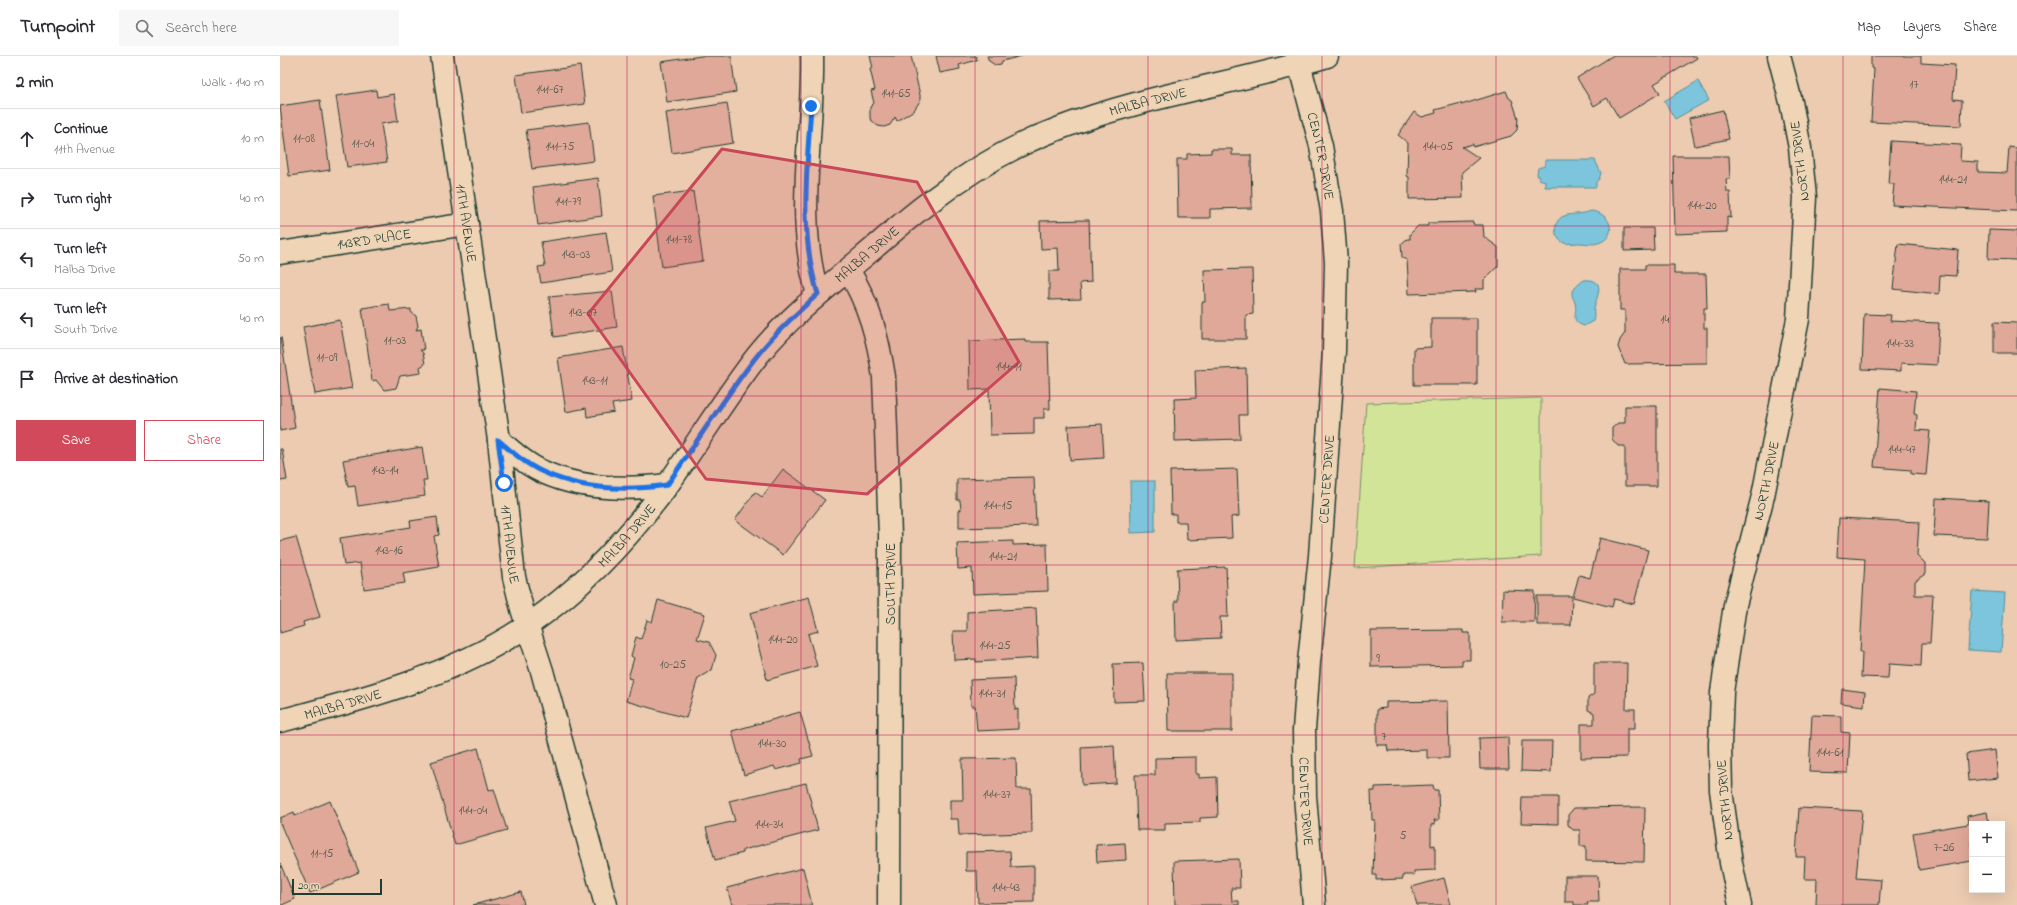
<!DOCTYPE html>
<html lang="en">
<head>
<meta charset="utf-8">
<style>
	:root { --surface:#fff; --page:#f7f7f7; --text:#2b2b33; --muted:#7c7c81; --line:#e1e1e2; --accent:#d1495b }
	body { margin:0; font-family:"Indie Flower",sans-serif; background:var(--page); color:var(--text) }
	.controls { position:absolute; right:12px; bottom:12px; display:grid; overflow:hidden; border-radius:0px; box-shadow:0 4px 16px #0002 }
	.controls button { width:36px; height:36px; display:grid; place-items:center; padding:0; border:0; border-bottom:1px solid var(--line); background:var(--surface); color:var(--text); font:20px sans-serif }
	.scale { position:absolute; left:12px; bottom:10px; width:90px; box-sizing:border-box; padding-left:4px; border:2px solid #1f3d34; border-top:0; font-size:11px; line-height:14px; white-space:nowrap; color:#1f3d34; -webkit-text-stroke:3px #efd4b6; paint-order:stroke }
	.stop { position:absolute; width:12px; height:12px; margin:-9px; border:3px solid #1a73e8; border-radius:50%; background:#fff }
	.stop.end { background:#1a73e8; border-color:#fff; box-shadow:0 1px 4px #0008 }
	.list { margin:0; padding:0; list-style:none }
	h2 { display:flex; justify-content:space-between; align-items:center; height:52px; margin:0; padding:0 16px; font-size:17px }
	h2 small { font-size:13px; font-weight:400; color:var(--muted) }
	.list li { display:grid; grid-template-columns:26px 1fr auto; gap:12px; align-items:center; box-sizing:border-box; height:60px; padding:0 16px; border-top:1px solid var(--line) }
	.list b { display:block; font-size:15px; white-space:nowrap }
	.list p { margin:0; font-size:13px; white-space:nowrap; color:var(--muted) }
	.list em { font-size:13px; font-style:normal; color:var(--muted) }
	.actions { display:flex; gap:8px; padding:12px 16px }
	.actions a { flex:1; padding:9px 0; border:1px solid var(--accent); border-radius:0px; text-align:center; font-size:14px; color:var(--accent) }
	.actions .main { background:var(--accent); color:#fff }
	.icon { flex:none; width:22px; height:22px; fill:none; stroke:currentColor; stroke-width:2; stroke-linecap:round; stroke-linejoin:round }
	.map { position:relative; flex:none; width:1737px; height:849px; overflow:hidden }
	header { display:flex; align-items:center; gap:24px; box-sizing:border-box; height:56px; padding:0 20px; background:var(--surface); border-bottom:1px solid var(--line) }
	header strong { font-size:19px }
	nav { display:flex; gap:22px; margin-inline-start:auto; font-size:14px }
	.search { width:280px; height:36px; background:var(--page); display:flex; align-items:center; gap:10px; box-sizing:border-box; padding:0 14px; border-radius:0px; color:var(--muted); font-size:15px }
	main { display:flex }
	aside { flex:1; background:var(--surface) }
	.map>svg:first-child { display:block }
	.green { fill:#d2e498; stroke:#789066 }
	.water { fill:#7cc5dc; stroke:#578f99 }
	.building { fill:#e0a899; stroke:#1f3d34 }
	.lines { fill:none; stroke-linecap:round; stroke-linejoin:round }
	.minor-casing { stroke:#1f3d34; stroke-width:25 }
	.minor { stroke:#efd4b6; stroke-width:22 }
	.route { stroke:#1a73e8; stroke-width:5 }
	.marked { fill:#c84859; fill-opacity:0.2; stroke:#c84859; stroke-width:3; stroke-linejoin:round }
	.grid { fill:none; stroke:#c2185b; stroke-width:1; stroke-opacity:0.55 }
	.labels { text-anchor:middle; stroke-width:3.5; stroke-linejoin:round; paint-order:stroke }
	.number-label { font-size:12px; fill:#4f584d }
	.street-label { font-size:14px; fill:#1f3d34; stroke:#efd4b6 }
</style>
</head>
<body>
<header>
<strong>Turnpoint</strong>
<div class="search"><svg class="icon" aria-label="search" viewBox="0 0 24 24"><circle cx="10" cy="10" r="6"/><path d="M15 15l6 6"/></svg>Search here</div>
<nav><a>Map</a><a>Layers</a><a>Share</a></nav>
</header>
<main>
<aside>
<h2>2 min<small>Walk · 140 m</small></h2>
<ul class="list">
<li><svg class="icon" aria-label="ahead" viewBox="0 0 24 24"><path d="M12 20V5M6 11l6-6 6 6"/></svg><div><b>Continue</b><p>11th Avenue</p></div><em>10 m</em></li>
<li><svg class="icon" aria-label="right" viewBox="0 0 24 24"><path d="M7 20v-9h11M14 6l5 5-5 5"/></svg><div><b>Turn right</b></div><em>40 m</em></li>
<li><svg class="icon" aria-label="left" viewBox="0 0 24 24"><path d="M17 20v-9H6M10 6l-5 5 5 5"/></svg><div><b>Turn left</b><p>Malba Drive</p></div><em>50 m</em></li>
<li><svg class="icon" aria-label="left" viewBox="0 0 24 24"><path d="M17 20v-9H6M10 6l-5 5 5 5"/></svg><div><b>Turn left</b><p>South Drive</p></div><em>40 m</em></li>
<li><svg class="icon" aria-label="arrive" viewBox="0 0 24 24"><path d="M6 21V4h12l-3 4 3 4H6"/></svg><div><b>Arrive at destination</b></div></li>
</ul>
<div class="actions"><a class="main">Save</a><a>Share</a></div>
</aside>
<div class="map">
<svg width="1737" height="849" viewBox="0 0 1737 849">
	<rect width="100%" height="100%" fill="#eccbb0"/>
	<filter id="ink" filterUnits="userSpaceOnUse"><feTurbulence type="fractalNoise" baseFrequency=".025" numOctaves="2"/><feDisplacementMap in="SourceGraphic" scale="8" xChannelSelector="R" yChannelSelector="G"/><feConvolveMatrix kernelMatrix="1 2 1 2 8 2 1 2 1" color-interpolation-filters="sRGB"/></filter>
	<g filter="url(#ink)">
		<!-- green -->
		<path class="green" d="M1261 342V500L1075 512 1086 347Z"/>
		<!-- water -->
		<path class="water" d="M1418 25 1429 44 1395 63 1384 45Z
			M1265 104H1315L1321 117 1319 123 1316 126V131H1265V125L1259 123 1257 118 1258 112 1265 110Z
			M1311 155C1331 156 1339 181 1318 187 1313 189 1305 187 1300 187 1295 187 1289 188 1284 187 1273 182 1272 165 1284 160 1292 157 1302 159 1311 155Z
			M1304 224C1327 222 1317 240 1314 252 1313 257 1315 260 1313 265L1304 270C1289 265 1298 258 1295 247 1294 242 1290 240 1293 235 1295 231 1300 227 1304 224Z
			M850 425H875V476L851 477Z
			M1692 535 1725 537 1721 596 1688 594Z"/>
		<!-- building -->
		<path class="building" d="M421 0H451L456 36 387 46 381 6Z
			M590 0H631L640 39V45L634 54 617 65 615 61 610 69 604 71 598 70 590 63V51L594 47 591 35 595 34 590 13 593 12Z
			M656 0H696L697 4 679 9 680 13 660 17Z
			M707 0H742L722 5 721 8 715 9 709 5Z
			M1332 0H1416L1417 2 1374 28 1380 37 1339 62 1327 42 1314 50 1297 22Z
			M1591 0H1641V7L1675 9 1673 43 1682 44 1681 70 1591 66 1594 13 1591 12Z
			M300 10 305 48 241 57 236 19Z
			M96 34 97 41 114 38 118 65 101 68 107 106 67 111 56 40Z
			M1226 35 1229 42 1232 44 1238 62 1237 74 1231 80 1193 91V88L1182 91 1199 102 1182 116 1183 142 1129 143V121L1127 120 1128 87 1118 79 1134 56 1142 61 1156 57 1155 54 1181 47V49Z
			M40 44 50 114 9 120 0 50Z
			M447 47 453 87 392 97 386 57Z
			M1443 54 1449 83 1415 90 1409 62Z
			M309 66 314 105 252 113 246 74Z
			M1611 85 1681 89 1680 105 1698 106V116L1727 117 1729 91 1737 92V155L1612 149 1614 128H1608Z
			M931 93H952V99H971L972 152 930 153V162H898L897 103H907V98L931 97Z
			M1393 100H1449L1450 123H1446L1447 136H1450L1451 162 1447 161V176L1395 178Z
			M318 122 322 160 258 169 253 131Z
			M413 135 423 205 382 211 373 140Z
			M809 164 811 226 800 227 801 243 769 244V215H779L778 192 761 193 760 165Z
			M1193 166 1194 169H1203L1204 181 1218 191V210L1204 224V233H1195L1196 236 1129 238 1127 204 1122 201 1121 188 1127 183H1130V178L1138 170H1148V167Z
			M1344 172H1373L1374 194 1344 195Z
			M1709 174 1737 175V204L1708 203Z
			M326 176 332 216 261 227 258 211 265 210 261 186Z
			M1618 188 1678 194 1676 220 1660 219 1659 238 1613 233Z
			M1365 209H1394V218H1426L1427 252H1424V272H1427V307L1345 308 1338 291 1340 284 1345 277V254H1340V213H1365Z
			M972 213 973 258 966 259V283H922V246H925L924 214Z
			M332 235 337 271 274 281 269 241Z
			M109 248 110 255 131 253V256L136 260 138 270 136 274 141 273 144 294H140L143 297 145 308 140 311 141 317 120 320 116 332 104 334 96 324 92 325 82 252Z
			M1584 258 1611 259 1610 265 1659 267 1657 309 1621 307V315L1582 313Z
			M1151 262H1197V329H1134V292L1151 291Z
			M60 264 72 332 35 338 23 271Z
			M1714 266 1737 267V297H1714Z
			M1 281 15 372 0 375V282Z
			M745 283V286H768L770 353H764V362H754V378L710 379 709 333 690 334 689 285Z
			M343 291 352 345 332 348 334 356 307 361 306 352 286 356 278 302Z
			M966 312 967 359H959L960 383 895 385 894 343 916 342 915 314Z
			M1600 332 1636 335 1634 358 1637 359 1636 374 1650 375 1646 419 1631 418V414L1594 411Z
			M1345 350H1377V430H1345V390H1338L1332 383V372L1338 367H1345Z
			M822 368 824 402 790 404 788 370Z
			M142 391 147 424H143L145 440 78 450 75 430 68 431 63 404Z
			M0 393H2L7 424 0 425Z
			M503 413 545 444 503 499 455 464 475 436 482 441Z
			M957 413 959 460 951 461 952 482 907 484 906 466H896V458H891L890 415Z
			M754 421 756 470 679 472V454H681L680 444H677V423Z
			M1656 442 1709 445 1707 482 1654 480Z
			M157 461 159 479 154 480 159 511 123 517 125 527 84 533 80 507 64 509 60 482 131 471 130 465Z
			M1559 462 1639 466 1637 499 1645 507V518L1635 525V539H1653L1650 587H1642L1641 610 1609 608 1608 622 1581 621 1582 596H1580L1585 503 1557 501Z
			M16 481 40 561 23 566 24 570 0 577V485Z
			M1320 482 1368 494 1354 548 1334 543 1332 551 1293 541 1299 519 1310 522Z
			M733 485V489L767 488 768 535 693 538 692 512 678 513 677 487Z
			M946 511 948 561H940L941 582 896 584 895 545H898L897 513Z
			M1223 534 1255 535 1254 566H1222Z
			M1257 540H1292L1291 569H1257Z
			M529 541 538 575 528 578 537 610 487 624 470 557Z
			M378 544 425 558 417 583 429 586 436 599 432 614 418 622 406 662 346 645 352 623 348 622 354 602 351 600 356 581 361 583 367 564 372 566Z
			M756 552 758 602 696 606V603L674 604 673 575H687V556Z
			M1183 574V577H1190V604H1182V609L1091 611V575Z
			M863 607 865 645 834 646 833 608Z
			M1314 607H1347L1346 653H1355V673H1347V701L1301 702V668H1314V657L1308 654V642L1314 638Z
			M887 617H952V675H888Z
			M734 622 735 654 738 653V673L697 675 695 650H691L690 624Z
			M1562 633 1585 636 1584 650 1561 647Z
			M1168 645 1169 702H1147V694L1108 695 1107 689H1097V653L1106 652V646Z
			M520 656 533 700 521 703 522 707 496 714 494 710 464 719 452 675Z
			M1532 659 1561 660V676L1570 677 1568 717 1529 716Z
			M1228 681 1229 713H1200L1199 682Z
			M1242 685H1272L1271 716 1241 715Z
			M834 689 836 727 802 729 801 691Z
			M198 692 209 734 214 733 227 774 175 789 151 706Z
			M1715 694 1718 722 1688 725 1686 698Z
			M916 701V718H919V722L937 721 938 761 920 762V766L885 767V774H857L855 719H875V702Z
			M736 702 737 733H751L752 777 679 779 678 763H670V744H683L682 703Z
			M526 727 538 774 463 794V797L435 804 426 772 455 765 449 745Z
			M1153 729 1154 734H1158L1159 764H1154L1155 768 1151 769V790L1155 789V814L1134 815V819H1123V823L1096 824V819H1093L1095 764H1092L1091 735H1095V731Z
			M1242 741H1278V768L1241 767Z
			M50 745 79 816 30 837 0 767V762L14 756 15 760Z
			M1365 751 1364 806 1306 805V790H1300V774H1293L1288 769V759L1294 752Z
			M1519 752 1582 755 1576 822 1601 824 1599 849H1536L1537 823H1524L1525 801H1516Z
			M1707 756 1709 768H1692V805L1639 814 1633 777 1688 768 1687 760Z
			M845 787 846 804 817 806 816 789Z
			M730 795 731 811 754 810V846L698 847 697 815H686V796Z
			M959 803 960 832H951L952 845H959V849H895L894 805Z
			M0 807 15 843 2 849H0Z
			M523 812 532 849H452L447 832Z
			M1285 820H1318L1319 846H1307L1308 849H1294V846H1285Z
			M1164 822 1171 849H1137L1132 831Z
			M241 836 244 849H193Z"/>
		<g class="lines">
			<!-- minor casing -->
			<g class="minor-casing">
				<g id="minor">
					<path id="s1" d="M162 0 219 384 234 521 242 553 262 615 326 849"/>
					<path d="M532 0C534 80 514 161 538 238"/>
					<path id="s2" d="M1017 0 1041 90 1052 155 1056 207 1054 295 1040 500 1029 606 1024 674 1025 740 1034 849"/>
					<path id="s3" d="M0 197 187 168"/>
					<path d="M568 214C589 247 598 282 604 321L610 479 609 849"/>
					<path d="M219 384C232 396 247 409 263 416 302 434 346 434 387 429"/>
					<path id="s4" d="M0 665C84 643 179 618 251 567 304 530 348 483 386 431 418 387 445 341 478 299 508 262 546 232 582 202 605 183 627 162 651 145 690 115 734 89 780 72 866 39 959 27 1047 0"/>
					<path id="s5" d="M1460 849 1451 807 1441 734 1440 689 1442 636 1455 549 1483 440 1518 263 1525 141 1520 92 1511 46 1499 0"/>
				</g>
			</g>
			<!-- minor -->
			<use href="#minor" class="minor"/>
		</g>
	</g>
	<g class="lines" filter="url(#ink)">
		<!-- route -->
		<path class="route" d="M224 427 218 384C232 396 247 409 263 416 302 434 346 435 387 429 418 385 446 338 480 296 497 275 518 256 538 238 519 177 527 113 531 50"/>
	</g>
	<!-- marked area -->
	<path class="marked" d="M442 93 637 126 739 306 587 438 426 423 308 258Z"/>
	<!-- grid -->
	<path class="grid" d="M174 0V849M347 0V849M521 0V849M695 0V849M868 0V849M1042 0V849M1216 0V849M1390 0V849M1563 0V849M0 170H1737M0 340H1737M0 509H1737M0 679H1737"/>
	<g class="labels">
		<!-- number labels -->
		<g class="number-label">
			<text x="1634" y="32">17</text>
			<text x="270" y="37">141-67</text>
			<text x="616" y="41">141-65</text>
			<text x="24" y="86">11-08</text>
			<text x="83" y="91">11-04</text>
			<text x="280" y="94">141-75</text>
			<text x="1158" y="94">144-05</text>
			<text x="1673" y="127">144-21</text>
			<text x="288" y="149">141-79</text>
			<text x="1422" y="153">144-20</text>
			<text x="399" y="187">141-78</text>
			<text x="296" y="202">143-03</text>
			<text x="303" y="260">143-07</text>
			<text x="1385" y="267">14</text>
			<text x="115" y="288">11-03</text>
			<text x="1620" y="291">144-33</text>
			<text x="47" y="305">11-09</text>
			<text x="729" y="314">144-11</text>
			<text x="315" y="328">143-11</text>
			<text x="1622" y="397">144-47</text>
			<text x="105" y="418">143-14</text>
			<text x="718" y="453">144-15</text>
			<text x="109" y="498">143-16</text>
			<text x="723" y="504">144-21</text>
			<text x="503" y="587">144-20</text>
			<text x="715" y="593">144-25</text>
			<text x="1098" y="606">9</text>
			<text x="393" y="612">10-25</text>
			<text x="712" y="641">144-31</text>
			<text x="1104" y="684">7</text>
			<text x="492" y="691">144-30</text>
			<text x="1550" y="700">144-61</text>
			<text x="717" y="742">144-37</text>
			<text x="193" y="758">144-04</text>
			<text x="489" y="772">144-34</text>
			<text x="1123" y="783">5</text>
			<text x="1664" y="795">7-26</text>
			<text x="42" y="801">11-15</text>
			<text x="726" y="835">144-43</text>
		</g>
		<!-- street labels -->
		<g class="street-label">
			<text dy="5" stroke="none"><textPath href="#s4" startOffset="1097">MALBA DRIVE</textPath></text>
			<text dy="5" stroke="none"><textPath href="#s2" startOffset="103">CENTER DRIVE</textPath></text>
			<text transform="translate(1519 105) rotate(-97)" y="5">NORTH DRIVE</text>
			<text dy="5" stroke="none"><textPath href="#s1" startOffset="169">11TH AVENUE</textPath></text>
			<text dy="5" stroke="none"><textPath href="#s3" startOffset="95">143RD PLACE</textPath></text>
			<text dy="5" stroke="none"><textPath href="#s4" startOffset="773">MALBA DRIVE</textPath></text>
			<text transform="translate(1046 423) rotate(-86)" y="5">CENTER DRIVE</text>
			<text dy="5" stroke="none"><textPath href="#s5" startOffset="431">NORTH DRIVE</textPath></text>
			<text dy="5" stroke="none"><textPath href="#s4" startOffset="401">MALBA DRIVE</textPath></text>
			<text dy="5" stroke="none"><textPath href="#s1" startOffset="493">11TH AVENUE</textPath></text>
			<text transform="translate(610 528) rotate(-90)" y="5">SOUTH DRIVE</text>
			<text dy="5" stroke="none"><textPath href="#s4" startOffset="65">MALBA DRIVE</textPath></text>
			<text transform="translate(1444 744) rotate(-95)" y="5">NORTH DRIVE</text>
			<text dy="5" stroke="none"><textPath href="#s2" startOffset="751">CENTER DRIVE</textPath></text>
		</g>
	</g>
</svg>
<div class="controls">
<button>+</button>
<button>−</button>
</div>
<div class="scale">20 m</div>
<div class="stop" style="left:224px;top:427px"></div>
<div class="stop end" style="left:531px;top:50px"></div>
</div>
</main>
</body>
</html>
